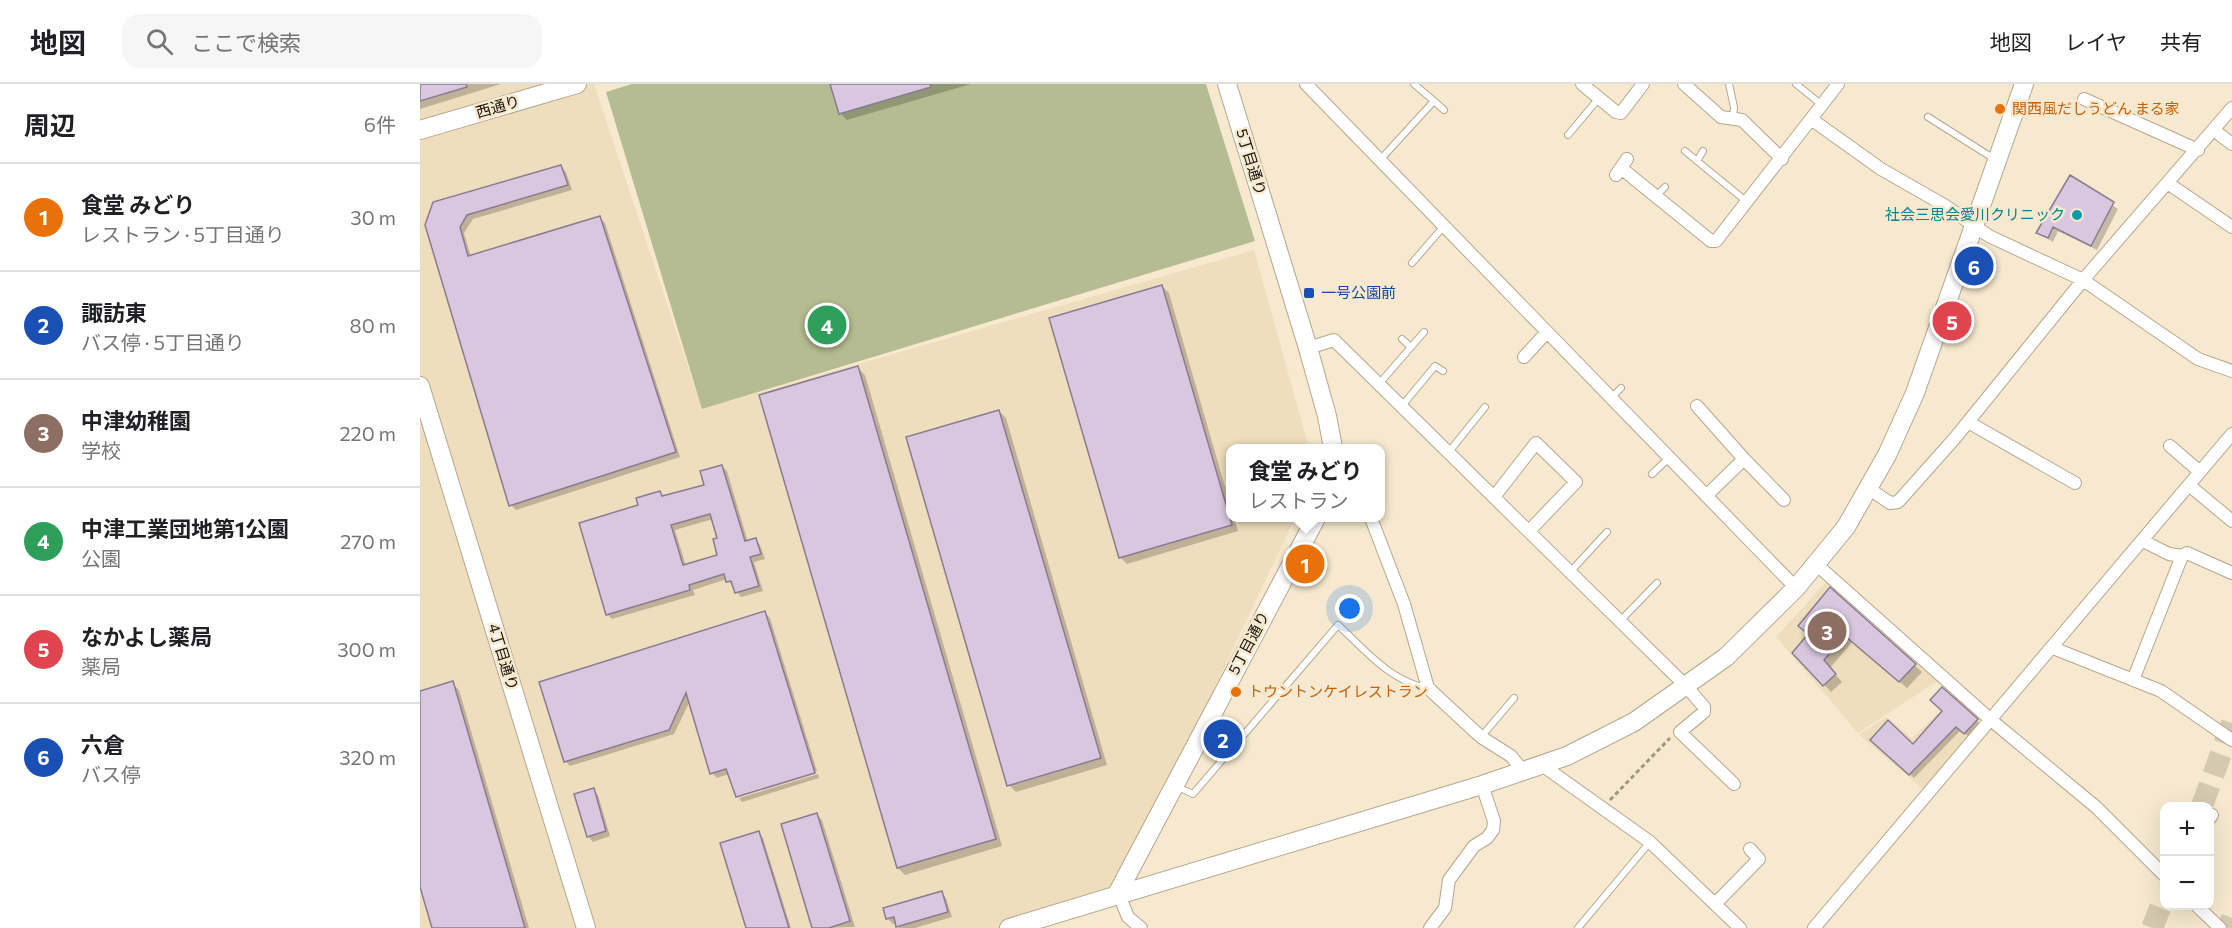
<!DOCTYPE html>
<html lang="ja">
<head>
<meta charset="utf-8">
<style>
	:root { --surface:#fff; --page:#f6f6f6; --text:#202124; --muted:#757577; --line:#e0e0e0; --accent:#216c73 }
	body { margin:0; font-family:Commissioner,"Noto Sans JP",sans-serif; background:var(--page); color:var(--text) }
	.controls { position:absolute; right:18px; bottom:18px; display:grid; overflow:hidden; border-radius:12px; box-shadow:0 6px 24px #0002 }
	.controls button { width:54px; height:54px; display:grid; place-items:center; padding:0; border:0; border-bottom:2px solid var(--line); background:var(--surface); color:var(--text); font:30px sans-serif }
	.you { position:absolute; left:930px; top:525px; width:21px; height:21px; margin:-15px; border:4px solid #fff; border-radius:50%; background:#1a73e8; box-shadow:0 0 0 9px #1a73e833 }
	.badge { display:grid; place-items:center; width:39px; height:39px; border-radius:50%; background:var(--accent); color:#fff; font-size:20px; font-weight:700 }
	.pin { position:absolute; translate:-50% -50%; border:3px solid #fff; box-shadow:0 2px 6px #0006 }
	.popup { position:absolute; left:806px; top:360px; width:159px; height:78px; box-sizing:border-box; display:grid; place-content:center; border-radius:12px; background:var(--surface); filter:drop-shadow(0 2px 4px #0005); font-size:20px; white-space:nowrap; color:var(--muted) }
	.popup b { font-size:22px; color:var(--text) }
	.popup::after { content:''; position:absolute; left:50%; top:100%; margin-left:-12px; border:12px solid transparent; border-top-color:var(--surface) }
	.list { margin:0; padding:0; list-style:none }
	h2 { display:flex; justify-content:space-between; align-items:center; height:78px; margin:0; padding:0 24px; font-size:26px }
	h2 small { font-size:20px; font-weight:400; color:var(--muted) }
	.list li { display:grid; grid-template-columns:39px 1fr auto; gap:18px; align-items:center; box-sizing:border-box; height:108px; padding:0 24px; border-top:2px solid var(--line) }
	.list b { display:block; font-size:22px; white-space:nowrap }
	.list p { margin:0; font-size:20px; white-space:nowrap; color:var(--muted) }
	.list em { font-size:20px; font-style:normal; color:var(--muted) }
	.icon { flex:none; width:33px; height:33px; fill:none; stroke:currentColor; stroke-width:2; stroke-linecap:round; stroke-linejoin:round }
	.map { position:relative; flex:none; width:1812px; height:844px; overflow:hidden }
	header { display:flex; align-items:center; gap:36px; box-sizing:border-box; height:84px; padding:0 30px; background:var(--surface); border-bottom:2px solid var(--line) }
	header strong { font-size:28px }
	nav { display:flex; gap:33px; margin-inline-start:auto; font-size:21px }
	.search { width:420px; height:54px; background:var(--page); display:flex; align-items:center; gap:15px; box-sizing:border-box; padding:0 21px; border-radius:18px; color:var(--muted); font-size:22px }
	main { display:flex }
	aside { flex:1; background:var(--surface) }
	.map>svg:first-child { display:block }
	.built { fill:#eedebd }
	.green { fill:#b6bc91 }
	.shadow { fill:#0003; fill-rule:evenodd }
	.building { fill:#d9c7df; stroke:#8b7b91; stroke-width:1.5; fill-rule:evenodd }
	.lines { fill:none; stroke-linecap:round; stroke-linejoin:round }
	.highway-tunnel { stroke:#d5c9b2; stroke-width:22; stroke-dasharray:22 11; stroke-linecap:butt }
	.lane-casing { stroke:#b3a78e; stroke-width:8 }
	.street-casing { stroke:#b3a78e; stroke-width:14 }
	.secondary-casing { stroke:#b3a78e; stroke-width:20 }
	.path { stroke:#a19884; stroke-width:3; stroke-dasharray:4.5 3; stroke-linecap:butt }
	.lane { stroke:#fff; stroke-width:6 }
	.street { stroke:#fff; stroke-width:12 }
	.secondary { stroke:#fff; stroke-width:18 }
	.food-dot { fill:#e8710a; stroke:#f6e9cf; stroke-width:2 }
	.culture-dot { fill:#0f9aa8; stroke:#f6e9cf; stroke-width:2 }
	.transit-dot { fill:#1a4fb4; stroke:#f6e9cf; stroke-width:2 }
	.labels { text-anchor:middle; stroke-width:5; stroke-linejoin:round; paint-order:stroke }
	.street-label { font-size:15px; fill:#18140b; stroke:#f6e9cf }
	.food-label { font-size:15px; fill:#c56008; stroke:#f6e9cf; text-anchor:start }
	.culture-label { font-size:15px; fill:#0d838f; stroke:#f6e9cf; text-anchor:end }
	.transit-label { font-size:15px; fill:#164399; stroke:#f6e9cf; text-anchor:start }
</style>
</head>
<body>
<header>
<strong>地図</strong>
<div class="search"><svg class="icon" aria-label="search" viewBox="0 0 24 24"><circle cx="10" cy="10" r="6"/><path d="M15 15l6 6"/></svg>ここで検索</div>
<nav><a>地図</a><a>レイヤ</a><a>共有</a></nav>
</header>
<main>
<aside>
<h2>周辺<small>6件</small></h2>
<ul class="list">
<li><span class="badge" style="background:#e8710a">1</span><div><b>食堂 みどり</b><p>レストラン · 5丁目通り</p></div><em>30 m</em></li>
<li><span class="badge" style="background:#1a4fb4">2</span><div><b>諏訪東</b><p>バス停 · 5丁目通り</p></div><em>80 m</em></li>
<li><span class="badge" style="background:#8d6e63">3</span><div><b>中津幼稚園</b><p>学校</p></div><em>220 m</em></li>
<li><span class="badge" style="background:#2e9e5b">4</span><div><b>中津工業団地第1公園</b><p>公園</p></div><em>270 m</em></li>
<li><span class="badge" style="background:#e0444e">5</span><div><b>なかよし薬局</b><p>薬局</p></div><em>300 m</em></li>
<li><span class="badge" style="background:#1a4fb4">6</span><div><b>六倉</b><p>バス停</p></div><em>320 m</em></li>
</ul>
</aside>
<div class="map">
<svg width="1812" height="844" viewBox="0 0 1812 844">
	<rect width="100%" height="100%" fill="#f6e9cf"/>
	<!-- built -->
	<path class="built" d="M0 0H174L282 325 834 166 889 364H810V434H875L696 812 598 844H0Z
		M1407 497 1519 596 1438 649 1356 553Z
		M1537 611 1559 629 1561 639 1503 705 1439 651 1466 633 1492 654Z"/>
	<!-- green -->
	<path class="green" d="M212 0H786L835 157 282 325 186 8Z"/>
	<!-- shadow -->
	<path class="shadow" d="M0 0H81L0 25Z
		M412 0H551L427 36 420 29Z
		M141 83 146 88 152 106 53 135 44 149 51 173 180 134 185 139 260 373 96 426 91 421 7 141Z
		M1650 94 1698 125 1677 166 1638 147 1633 158 1618 149Z
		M742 202 749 209 810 420V434H814L818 447 707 480 700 473Z
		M438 284 445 291 582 762 485 791 478 784 341 312Z
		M579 327 586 334 687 681 596 708 589 701Z
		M302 382 307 387 328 458 335 456 340 461 345 475 334 478 343 507 321 513 307 495 273 506 275 511 192 535 187 530 220 422 239 409 244 413 286 402ZM293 435 298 455 299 472 266 482 255 446Z
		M1410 505 1502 588 1487 604 1433 557 1410 584 1422 598 1411 608 1374 569 1389 550Z
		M345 529 350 534 397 687 318 711V713L309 690 297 694 292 689 270 617 254 650 150 682 145 677Z
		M32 599 39 606 109 844H14L0 797V608Z
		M1522 605 1560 640 1549 653 1541 646 1494 694 1452 655 1494 662 1524 627Z
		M398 690 399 694 322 718 319 714Z
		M173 706 178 711 190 752 173 758 168 752Z
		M397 731 402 736 435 843 394 844Z
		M338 748 343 754 371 844H328Z
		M521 808 526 814 532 833 495 844H479L477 839 473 840 468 835 465 825Z"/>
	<!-- building -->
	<path class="building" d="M0 0H46L47 3 0 17Z
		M410 0H510L511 3 419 30Z
		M141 81 148 101 47 131 40 143 48 172 180 132 256 368 89 422 5 141 13 118Z
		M1650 91 1694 118 1671 162 1633 143 1628 154 1616 149Z
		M742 201 812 441 699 474 629 234Z
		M438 282 576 755 477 784 339 311Z
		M579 326 681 674 587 702 486 353Z
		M302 381 325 457 336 454 341 470 330 473 339 502 315 509 311 497 306 498 304 490 269 501 270 506 186 531 159 439 218 421 216 414 240 407 242 412 284 401 280 387ZM290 430 297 454 293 455 297 471 263 481 251 441Z
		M1410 503 1496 580 1479 598 1425 552 1404 576 1416 590 1403 602 1372 569 1388 550 1378 542Z
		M345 527 395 689 316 713 306 685 290 690 266 609 249 646 144 678 119 598Z
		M33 597 105 844H12L0 803V607Z
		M1522 603 1558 635 1544 650 1536 643 1489 691 1450 656 1468 636 1493 660 1522 627 1510 616Z
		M174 704 186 747 167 753 154 710Z
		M397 729 430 837 409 844H392L361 740Z
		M339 747 369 844H326L300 759Z
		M522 807 528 828 476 843 474 833 466 835 463 824Z"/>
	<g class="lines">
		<!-- highway-tunnel -->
		<path class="highway-tunnel" d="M1782 722 1812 639
			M1732 844 1744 814
			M1808 844 1812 834"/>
		<!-- lane casing -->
		<g class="lane-casing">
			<path id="lane" d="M1309 0 1314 23 1313 35
				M1376 0 1402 21
				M1014 17 1024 26
				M1508 33 1576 76
				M1148 51 1179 14
				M1265 67 1327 118
				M960 76 1014 17 994 0
				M1277 77 1283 67
				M1236 112 1245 103
				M992 179 1024 142
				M982 255 991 263
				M959 300 1004 248
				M1191 314 1201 304
				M981 323 1015 282 1023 287
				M1028 369 1065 323
				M1232 390 1249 374
				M1151 487 1187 448
				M1201 536 1237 499
				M1061 653 1094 614
				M756 702 773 710 918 541C944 565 972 599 1008 604
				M1158 844 1230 758"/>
		</g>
		<!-- street casing -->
		<g class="street-casing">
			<path id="street" d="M886 0 1376 504
				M1162 0 1196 28 1201 29 1223 0
				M1264 0 1301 33 1322 36 1362 75
				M1664 15 1778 66
				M1391 35 1418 0
				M1795 47 1812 60
				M1201 84 1291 157H1296L1391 35 1461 85 1524 121 1569 152 1663 196 1778 275 1812 287
				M1196 91 1207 75
				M1749 100 1812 143
				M888 264 914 256 1266 602 1284 623V628L1260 648 1314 700
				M1104 273 1127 248
				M1277 322 1324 375 1286 412
				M1548 338 1655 399
				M1750 362 1780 388
				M1324 375 1364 416
				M1769 401 1812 437
				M1448 404 1470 419 1478 418 1535 354 1663 196 1812 24
				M1074 413 1116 359 1156 398 1110 446
				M951 434 984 520 1008 604 1061 653 1091 672 1103 687
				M1723 457 1749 470 1762 472 1767 469 1812 489
				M1396 480 1571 636 1676 723 1744 791
				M1633 564 1741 607 1812 656
				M1713 596 1762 472
				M1122 681 1230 758 1320 844
				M1790 734 1792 731
				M699 811 708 833 721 844
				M1296 819 1339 775 1330 765
				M1777 822 1800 844
				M1010 844 1025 824 1029 796 1054 762 1067 754 1073 746 1074 737 1062 701
				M1394 844 1812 350"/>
		</g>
		<!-- secondary casing -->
		<g class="secondary-casing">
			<path id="secondary" d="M807 0 888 264 907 332 913 364
				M0 46 157 0
				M0 302 166 844
				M696 812 896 434
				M589 844 1062 701 1147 672 1214 638 1306 573 1376 504 1426 443 1467 371 1495 309 1604 0"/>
		</g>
		<!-- path -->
		<path class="path" d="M1190 716 1250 654"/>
		<!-- lane -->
		<use href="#lane" class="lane"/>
		<!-- street -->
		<use href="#street" class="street"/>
		<!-- secondary -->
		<use href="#secondary" class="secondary"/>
	</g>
	<!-- markers -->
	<g class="food-dot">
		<circle cx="1580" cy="25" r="6"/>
		<circle cx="816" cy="608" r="6"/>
	</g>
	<circle class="culture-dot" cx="1657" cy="131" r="6"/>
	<rect class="transit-dot" x="883" y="203" width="12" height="12" rx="3"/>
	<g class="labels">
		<!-- street labels -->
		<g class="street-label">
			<text transform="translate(78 23) rotate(-16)" y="5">西通り</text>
			<text transform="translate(831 78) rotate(73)" y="5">5丁目通り</text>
			<text transform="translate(829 559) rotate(-62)" y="5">5丁目通り</text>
			<text transform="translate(83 573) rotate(73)" y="5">4丁目通り</text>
		</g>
		<!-- food labels -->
		<g class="food-label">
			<text x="1592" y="30">関西風だしうどん まる家</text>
			<text x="828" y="613">トウントンケイレストラン</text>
		</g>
		<!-- culture labels -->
		<g class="culture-label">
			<text x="1645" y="136">社会三思会愛川クリニック</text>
		</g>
		<!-- transit labels -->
		<g class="transit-label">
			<text x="901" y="214">一号公園前</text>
		</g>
	</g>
</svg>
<div class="controls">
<button>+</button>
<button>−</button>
</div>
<div class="you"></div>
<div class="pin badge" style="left:885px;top:480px;background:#e8710a">1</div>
<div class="popup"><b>食堂 みどり</b>レストラン</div>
<div class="pin badge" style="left:803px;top:655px;background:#1a4fb4">2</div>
<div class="pin badge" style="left:1407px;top:547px;background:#8d6e63">3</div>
<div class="pin badge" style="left:407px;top:241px;background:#2e9e5b">4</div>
<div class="pin badge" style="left:1532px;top:237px;background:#e0444e">5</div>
<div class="pin badge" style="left:1554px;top:182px;background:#1a4fb4">6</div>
</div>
</main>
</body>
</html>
